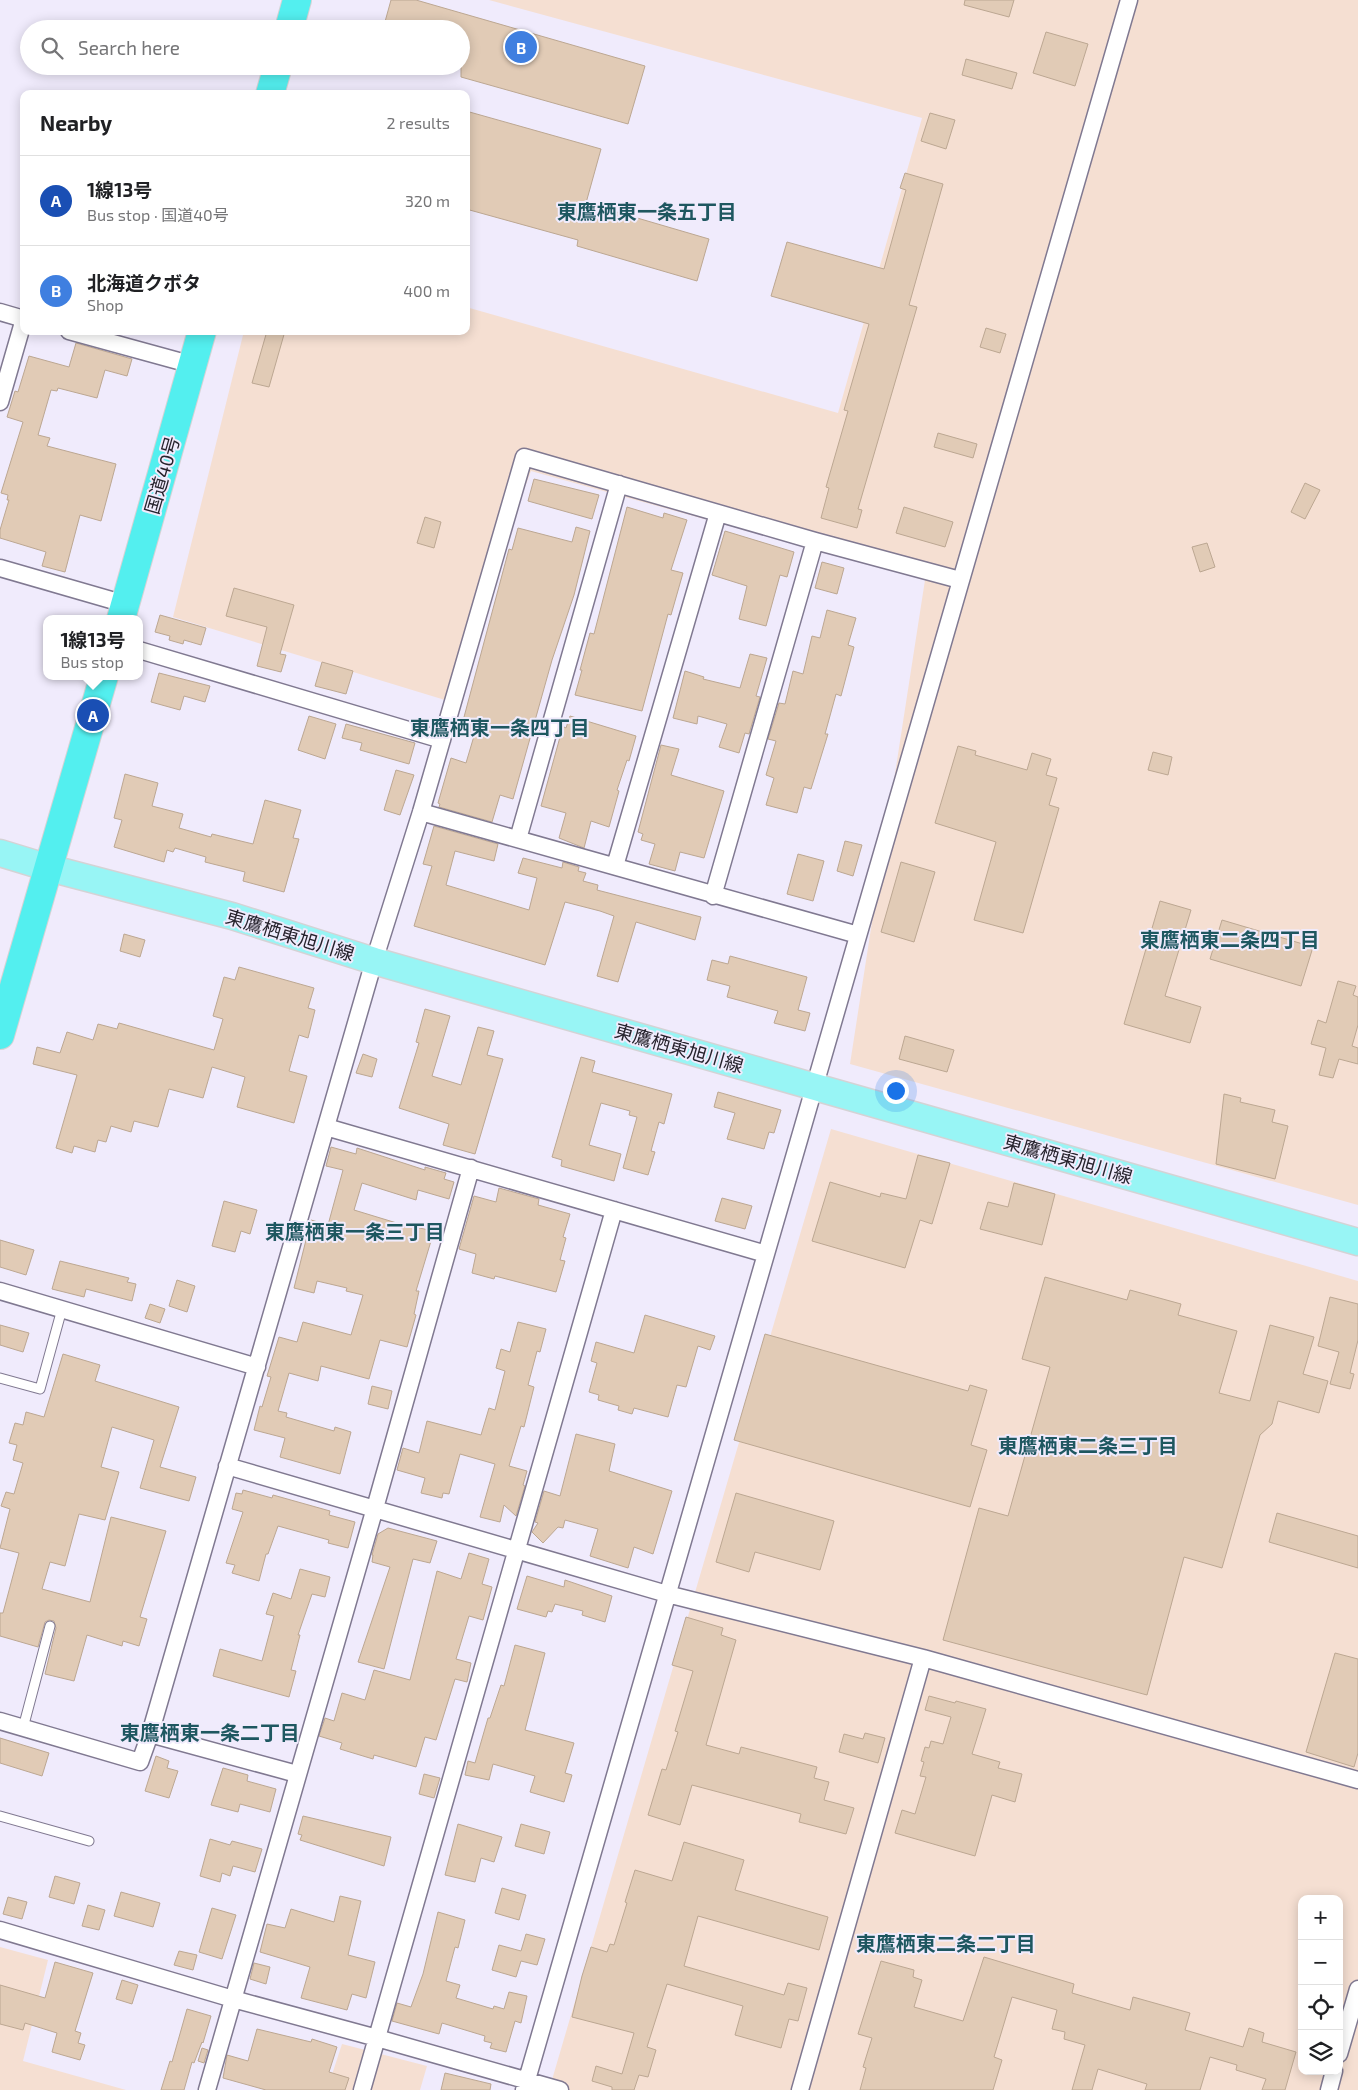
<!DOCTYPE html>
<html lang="en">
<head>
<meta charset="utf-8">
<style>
	:root { --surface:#fff; --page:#f2f2f2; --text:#202124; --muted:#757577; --line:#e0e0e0; --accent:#d93025 }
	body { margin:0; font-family:"Exo 2","Noto Sans JP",sans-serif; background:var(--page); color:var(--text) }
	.controls { position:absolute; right:15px; bottom:15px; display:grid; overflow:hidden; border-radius:10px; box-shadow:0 2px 12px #0003 }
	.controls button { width:45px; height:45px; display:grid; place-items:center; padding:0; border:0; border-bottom:1px solid var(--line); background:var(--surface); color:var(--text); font:25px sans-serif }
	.you { position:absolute; left:895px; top:1090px; width:18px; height:18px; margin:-12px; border:4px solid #fff; border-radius:50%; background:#1a73e8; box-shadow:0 0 0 8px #1a73e833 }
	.badge { display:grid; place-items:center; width:32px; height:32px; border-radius:50%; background:var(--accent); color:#fff; font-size:16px; font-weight:700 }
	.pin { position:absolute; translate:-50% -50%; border:2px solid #fff; box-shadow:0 1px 5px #0006 }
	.popup { position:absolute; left:43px; top:615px; width:100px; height:65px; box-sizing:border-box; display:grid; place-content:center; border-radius:10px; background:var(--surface); filter:drop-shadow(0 1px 4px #0005); font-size:16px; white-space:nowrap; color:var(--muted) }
	.popup b { font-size:19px; color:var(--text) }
	.popup::after { content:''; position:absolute; left:50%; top:100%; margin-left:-10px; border:10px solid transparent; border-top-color:var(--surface) }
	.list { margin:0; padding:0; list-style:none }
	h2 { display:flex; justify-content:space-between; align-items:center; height:65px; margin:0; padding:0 20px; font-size:21px }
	h2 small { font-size:16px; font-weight:400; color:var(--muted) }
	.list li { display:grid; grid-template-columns:32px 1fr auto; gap:15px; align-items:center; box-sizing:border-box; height:90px; padding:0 20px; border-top:1px solid var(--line) }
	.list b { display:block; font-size:19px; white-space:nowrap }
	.list p { margin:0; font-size:16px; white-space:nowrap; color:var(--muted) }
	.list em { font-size:16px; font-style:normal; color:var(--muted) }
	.icon { flex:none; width:28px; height:28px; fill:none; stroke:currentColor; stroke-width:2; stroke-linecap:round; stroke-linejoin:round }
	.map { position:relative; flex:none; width:1358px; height:2090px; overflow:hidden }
	.search { position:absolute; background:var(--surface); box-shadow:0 2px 12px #0003; left:20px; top:20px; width:450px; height:55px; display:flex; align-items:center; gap:12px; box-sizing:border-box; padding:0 18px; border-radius:28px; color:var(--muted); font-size:19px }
	.panel { position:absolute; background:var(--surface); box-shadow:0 2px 12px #0003; left:20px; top:90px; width:450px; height:245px; border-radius:10px }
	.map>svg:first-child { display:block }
	.industrial { fill:#f5dfd2; fill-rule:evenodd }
	.building { fill:#e1cbb6; stroke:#bca792 }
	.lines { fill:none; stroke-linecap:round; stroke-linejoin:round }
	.lane-casing { stroke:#807991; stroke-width:11 }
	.street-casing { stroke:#807991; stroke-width:19 }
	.primary-casing { stroke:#d4d3d5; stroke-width:29 }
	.highway-casing { stroke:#d4d3d5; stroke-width:30 }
	.lane { stroke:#fff; stroke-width:9 }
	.street { stroke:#fff; stroke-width:16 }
	.primary { stroke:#98f5f5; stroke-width:26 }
	.highway { stroke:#53efef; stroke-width:28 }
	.labels { text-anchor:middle; stroke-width:4; stroke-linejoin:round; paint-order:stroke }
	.street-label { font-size:19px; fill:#26232d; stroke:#f0ebfc }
	.neighbourhood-label { font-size:20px; font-weight:bold; fill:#1e5760; stroke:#f0ebfc }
</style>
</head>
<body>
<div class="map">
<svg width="1358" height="2090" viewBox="0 0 1358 2090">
	<rect width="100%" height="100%" fill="#f0ebfc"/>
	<!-- industrial -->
	<path class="industrial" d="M489 0H1358V1205L850 1064 925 580 531 471 445 700 173 617 244 331H466V307L838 413 922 118Z
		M831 1129 1358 1281V2090H549ZM1302 1899H1339V2071H1302Z
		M0 1947 48 1960 23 2061 126 2090H0Z
		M342 2044 427 2066 420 2090H327Z"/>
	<!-- building -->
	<path class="building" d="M391 0H416L645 66 628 124 461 77V29H383Z
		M965 0H1014L1009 17 964 5Z
		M1046 32 1088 44 1075 86 1033 73Z
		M966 59 1017 73 1012 89 962 75Z
		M466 111 601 149 586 203 709 239 697 281 577 246 578 240 466 209Z
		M930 113 955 120 946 149 921 141Z
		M905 173 943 184 909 305 917 307 858 509 862 510 857 528 821 518 829 488 826 487 848 411 844 410 869 324 771 296 787 242 884 269 906 190 900 188Z
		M986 328 1006 334 1000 353 980 347Z
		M267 331H285L269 387 252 383Z
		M76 343 132 359 127 376 105 370 97 398 58 388 57 391 51 390 38 435 50 438 47 446 116 464 101 521 80 515 65 572 42 566 46 552 0 538V530L9 500H7L8 495 1 493 23 422 7 417 15 391 18 392 29 356 69 367Z
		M938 433 977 444 973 458 934 447Z
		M534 479 599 495 592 519 528 501Z
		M1305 483 1320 490 1305 519 1291 512Z
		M627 507 663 518 664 513 687 520 671 570 683 573 671 615 668 614 642 711 575 695 582 670H580L590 633 594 634Z
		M904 507 953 522 945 547 896 533Z
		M425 517 441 522 434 548 417 543Z
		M576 527 590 531 574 595 552 660 513 799 500 795 492 822 439 807 440 804 438 803 451 758 466 763 474 736 460 732 509 549 512 550 518 528 572 542Z
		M725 531 794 552 787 577 780 575 766 626 739 619 747 586 712 575Z
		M1207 543 1215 567 1200 572 1192 547Z
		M822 562 844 568 837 594 815 588Z
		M234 588 294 605 280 654 286 655 281 672 257 666 267 627 226 616Z
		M827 610 856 618 848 645 854 647 841 696 836 694 825 734H828L811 789 804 787 797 813 766 805 774 778 766 775 776 741 768 739 779 703 785 704 793 671 803 674 812 636 820 638Z
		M160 615 206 628 201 645 184 640 183 644 169 640 170 636 155 632Z
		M750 654 767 658 756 696 760 697 749 734 745 733 739 753 719 747 727 724 698 716 697 724 673 718 685 671 704 677 703 679 740 688Z
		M322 662 353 671 346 694 315 686Z
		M159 673 210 686 205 702 184 696 180 710 151 702Z
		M309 716 336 724 325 759 298 750Z
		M570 716 636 736 629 761 627 760 617 790 619 791 609 827 591 821 584 848 559 838 566 813 541 806 560 737 564 727 566 728Z
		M346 724 415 743 409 764 360 750 362 743 342 738Z
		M661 745 679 749 671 775 724 791 704 858 680 852 675 871 649 864 655 844 641 840 643 834 638 832Z
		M958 746 976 751 975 755 1027 770 1032 753 1051 759 1046 775 1057 778 1049 805 1059 808 1023 933 974 920 996 842 935 823Z
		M1153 752 1172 757 1168 775 1148 770Z
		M396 770 414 775 400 815 384 810Z
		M125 774 158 783 152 806 183 814 179 828 211 837 212 834 253 844 265 800 301 810 293 838 299 839 284 892 243 881 245 872 205 862 206 857 175 848 173 852 167 850 164 862 114 847 122 820 114 818Z
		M434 826 498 844 494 861 455 851 446 885 529 910 537 878 518 873 523 858 562 868 563 862 579 867 578 871 586 873 583 881 598 885 597 890 701 917 695 940 636 922 618 982 597 976 614 916 600 911 565 902 545 965 414 926 432 866 423 864Z
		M845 841 862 845 853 876 837 871Z
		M798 854 824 861 813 901 787 894Z
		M901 862 935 872 914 942 881 932Z
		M1160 901 1191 910 1165 996 1201 1007 1190 1043 1124 1024Z
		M1222 920 1313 947 1301 986 1210 959Z
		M124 934 145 940 140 957 120 951Z
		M730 956 807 977 798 1010 810 1013 805 1031 774 1023 778 1011 727 997 730 986 707 980 712 960 728 964Z
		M239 967 314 988 308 1008 315 1010 308 1038 299 1035 289 1071 307 1076 294 1123 237 1107 245 1077 212 1067 203 1098 169 1089 158 1127 134 1121 131 1132 111 1126 106 1142 98 1140 95 1152 74 1146 72 1153 56 1148 77 1075 33 1064 37 1047 60 1053 67 1032 93 1040 98 1024 117 1029 119 1023 214 1050 223 1019 213 1016 224 977 235 980Z
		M1338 981 1356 986 1353 995 1358 997V1025L1352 1046 1358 1048V1064L1339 1059 1333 1078 1319 1075 1326 1048 1311 1044 1318 1020 1326 1023Z
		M425 1009 450 1016 432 1076 461 1085 478 1027 494 1031 487 1055 503 1059 475 1154 443 1145 449 1124 399 1108 419 1043 416 1042Z
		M905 1036 954 1050 947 1072 899 1059Z
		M363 1054 377 1059 372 1077 356 1073Z
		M581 1057 595 1061 592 1072 672 1094 664 1124 659 1122 651 1151 655 1152 648 1175 623 1168 637 1117 629 1115 630 1111 601 1103 589 1145 621 1154 614 1181 561 1166 562 1160 552 1157Z
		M718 1092 781 1110 774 1133 769 1132 764 1149 727 1139 735 1113 714 1107Z
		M1224 1094 1241 1098 1240 1102 1275 1110 1272 1122 1288 1126 1275 1179 1216 1164Z
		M331 1147 356 1154 357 1148 425 1170V1167L446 1173 444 1179 454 1182 449 1199 418 1190 416 1200 362 1183 354 1210 400 1224 434 1231 416 1291H419L414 1314 416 1315 407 1347 380 1340 369 1379 321 1366 318 1381 289 1373 278 1411 287 1413 286 1417 334 1431 335 1427 351 1432 340 1474 280 1457 285 1438 254 1430 260 1406 262 1407 271 1377 267 1376 279 1337 297 1342 303 1322 351 1335 363 1295 346 1291 347 1288 317 1281 314 1293 294 1288 311 1220 328 1225 343 1170 326 1166Z
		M918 1155 950 1163 932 1224 920 1220 905 1268 812 1241 830 1182 880 1197 881 1193 906 1199Z
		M1014 1183 1055 1194 1042 1245 980 1229 988 1202 1008 1207Z
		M499 1188 539 1199 538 1205 570 1214 563 1237 566 1238 560 1260 565 1261 556 1292 495 1276 494 1279 472 1273 476 1254 459 1249 474 1196 496 1202Z
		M722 1198 752 1206 745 1229 715 1221Z
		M224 1201 257 1210 250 1234 241 1231 235 1252 212 1246Z
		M0 1240 34 1250 26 1275 0 1267Z
		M60 1261 129 1278 127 1282 136 1284 132 1301 86 1289 84 1297 52 1289Z
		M1045 1277 1127 1300 1130 1290 1181 1304 1178 1315 1237 1331 1219 1393 1250 1401 1270 1325 1314 1337 1303 1374 1328 1381 1319 1413 1278 1401 1272 1424 1260 1435 1222 1568 1184 1557 1147 1695 943 1640 979 1508 1008 1516 1050 1367 1022 1359Z
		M177 1280 195 1286 187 1312 169 1306Z
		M1330 1297 1358 1304V1340L1350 1373 1354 1374 1350 1389 1330 1384 1339 1352 1318 1346Z
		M150 1304 165 1309 160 1323 145 1318Z
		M645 1315 715 1336 710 1350 698 1346 686 1387 677 1385 668 1417 634 1408 632 1414 618 1410 619 1406 598 1400 599 1395 589 1392 597 1363 591 1361 596 1342 634 1353Z
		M518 1322 546 1329 540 1352 537 1351 528 1385 534 1387 524 1427 521 1426 509 1466 527 1471 523 1485 525 1486 516 1516 504 1505 500 1522 480 1517 495 1464 460 1454 449 1494 443 1493 442 1498 421 1493 425 1478 397 1470 403 1448 419 1453 427 1421 481 1435 489 1408 495 1410 505 1371 496 1368 501 1349 510 1352Z
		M0 1325 29 1333 23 1352 0 1345Z
		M765 1334 968 1391 970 1385 987 1390 971 1445 987 1450 970 1507 734 1440Z
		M63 1354 100 1365 95 1381 179 1407 160 1467 196 1477 189 1501 140 1488 154 1440 112 1427 101 1467 119 1472 105 1520 79 1514 65 1566 50 1562 42 1589 90 1602 111 1517 166 1531 140 1617 147 1619 139 1646 123 1641 122 1646 87 1635 74 1681 45 1674 56 1628 54 1621 49 1620 45 1622 38 1647 0 1636V1613H3L19 1553 0 1548 10 1509 1 1506 6 1492 14 1494 23 1463 13 1460 17 1445 9 1443 15 1423 23 1425 26 1412 44 1417Z
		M372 1386 392 1391 388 1409 368 1404Z
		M576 1434 615 1444 609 1471 672 1491 653 1554 634 1547 628 1568 590 1556 598 1529 565 1520 563 1528 558 1527 543 1543 532 1532 538 1523 535 1522 544 1491 560 1496Z
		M243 1490 272 1498 273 1495 330 1511 329 1515 355 1522 348 1548 328 1543 329 1540 278 1526 268 1554H266L259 1581 232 1573 235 1565 226 1563 243 1512 232 1509 236 1493 242 1494Z
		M736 1493 834 1521 820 1570 755 1552 749 1572 716 1562Z
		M1277 1513 1358 1536V1568L1269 1542Z
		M388 1528 437 1541 430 1563 413 1559 384 1669 358 1662 390 1567 372 1562 373 1555H372L378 1534Z
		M469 1553 489 1559 482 1584 492 1587 483 1620 469 1616 456 1659 471 1663 467 1682 455 1679 436 1740 425 1737 416 1767 374 1755 373 1759 340 1749 342 1743 319 1736 325 1718 334 1721 342 1693 365 1700 374 1670 410 1680 437 1571 461 1579Z
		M300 1569 330 1577 325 1597 312 1594 298 1635H300L291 1670 296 1671 289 1697 213 1676 220 1649 262 1661 274 1616 266 1614 273 1593 291 1599Z
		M527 1576 564 1587 565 1580 612 1596 605 1622 582 1615 583 1611 555 1604 552 1612 548 1611 546 1617 517 1609Z
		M686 1617 723 1628 721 1635 736 1640 706 1745 739 1754 741 1747 817 1767 814 1778 829 1782 824 1800 854 1808 846 1834 799 1822 801 1814 692 1785 680 1825 648 1815 662 1769 666 1770 678 1732 675 1731 693 1671 672 1665Z
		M515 1645 545 1653 525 1730 574 1743 565 1773 572 1775 564 1802 530 1792 535 1776 493 1764 489 1780 465 1775 468 1761 475 1763 488 1718H490L501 1685 504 1686Z
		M1335 1653 1358 1659V1753L1354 1767 1306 1752Z
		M929 1696 955 1703 956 1701 986 1709 972 1754 1000 1762 998 1768 1022 1774 1015 1802 992 1795 975 1856 895 1833 902 1810 915 1814 926 1777 920 1776 924 1762 921 1761 925 1747 929 1748 931 1741 943 1744 951 1717 925 1710Z
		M865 1733 885 1738 878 1763 839 1752 844 1734 863 1739Z
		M0 1738 49 1753 42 1776 0 1763Z
		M156 1756 169 1761 167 1768 178 1771 169 1798 145 1791Z
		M223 1768 248 1775 247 1781 276 1789 270 1812 240 1804 238 1812 211 1805Z
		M424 1774 440 1778 434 1798 419 1794Z
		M303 1816 391 1837 384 1866 300 1840 302 1835 298 1834Z
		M458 1824 502 1837 494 1862 481 1858 475 1882 445 1875Z
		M521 1824 550 1832 544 1854 515 1846Z
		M210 1839 230 1845 232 1841 262 1849 255 1872 233 1866 230 1876 222 1873 220 1882 200 1876Z
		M684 1842 744 1860 735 1890 828 1917 819 1950 698 1916 684 1966 784 1995 788 1983 807 1988 798 2021 789 2019 781 2048 735 2035 743 2006 667 1984 647 2047 656 2050 648 2077 639 2075 634 2090H612V2087L592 2081 596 2066 622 2074 634 2033 572 2017 582 1976 591 1947 607 1952 610 1944 614 1945 627 1903 625 1902 635 1870 672 1881Z
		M55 1876 80 1883 74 1904 49 1897Z
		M502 1888 526 1895 519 1920 495 1913Z
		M121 1892 160 1903 153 1927 114 1916Z
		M340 1896 361 1901 348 1955 375 1962 366 1998 352 1994 347 2010 301 1998 310 1967 260 1952 267 1924 285 1928 291 1909 334 1922Z
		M8 1897 27 1902 22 1919 3 1914Z
		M88 1905 105 1910 99 1930 82 1926Z
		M212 1908 236 1915 222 1959 199 1952Z
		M438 1912 465 1920 458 1948 455 1947 446 1981 460 1985 456 1998 493 2009 494 2006 504 2009 509 1992 527 1996 521 2023 515 2021 506 2052 490 2048 492 2043 484 2041 485 2036 442 2023 439 2034 392 2021 397 2003 411 2007 423 1974Z
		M526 1934 545 1939 537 1965 521 1961 516 1977 492 1970 499 1945 521 1951Z
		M179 1951 197 1955 193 1970 174 1965Z
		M984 1957 1074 1984 1072 1993 1130 2010 1133 1997 1190 2013 1185 2030 1243 2047 1249 2028 1264 2033 1262 2042 1296 2052 1285 2090H1262L1266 2079 1236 2070 1237 2065 1210 2057 1200 2090H1145L1147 2084 1098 2069 1092 2090H1072L1085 2045 1064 2039 1065 2032 1052 2029 1057 2010 1012 1997 994 2057 1002 2060 993 2090H860L866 2068 863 2067 872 2038 858 2034 881 1961 914 1970 913 1977 922 1980 914 2007 963 2021Z
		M55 1962 93 1973 75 2031 81 2033 78 2043 85 2045 80 2060 52 2052 57 2033 25 2023 23 2030 0 2024V1985L45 1998Z
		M254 1963 270 1967 266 1984 250 1979Z
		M122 1980 138 1985 132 2004 116 1999Z
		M187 2009 211 2016 203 2043 202 2042 194 2063 192 2062 184 2090H161L170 2061 172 2062Z
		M257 2029 311 2042 312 2039 337 2047 329 2072 349 2078 345 2090H266L223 2078 227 2055 248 2061Z
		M202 2048 208 2050 204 2063 198 2061Z
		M445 2073 491 2084 490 2090H441Z"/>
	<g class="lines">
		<!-- lane casing -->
		<g class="lane-casing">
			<path id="lane" d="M0 1378 40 1389 62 1309
				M23 1728 50 1626
				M0 1816 89 1841"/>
		</g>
		<!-- street casing -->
		<g class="street-casing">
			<path id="street" d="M0 312 24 319
				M69 331 193 365
				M0 402 24 319
				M0 568 125 604
				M139 650 442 740
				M421 812 858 935
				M518 839 619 484
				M615 866 718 513
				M713 896 815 541
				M326 1127 766 1254
				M0 1291 257 1367
				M227 1466 667 1594 923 1658 1358 1780
				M0 1721 140 1762 150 1734 374 961 421 812 524 457 815 541 960 580
				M150 1734 297 1774
				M0 1930 233 1999 377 2038 560 2090
				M1339 2054 1358 1989
				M207 2090 375 1508 471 1168
				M362 2090 614 1210
				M524 2090 1129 0
				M800 2090 923 1658
				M1329 2090 1334 2071"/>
		</g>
		<!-- primary casing -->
		<g class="primary-casing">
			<path id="primary" d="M0 853 49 868 232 916 374 961 1358 1242"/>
		</g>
		<!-- highway casing -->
		<g class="highway-casing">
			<path id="highway" d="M289 29 297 0
				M270 94 278 66
				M121 619 202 331
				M0 1035 104 676"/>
		</g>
		<!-- lane -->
		<use href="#lane" class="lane"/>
		<!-- street -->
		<use href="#street" class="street"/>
		<!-- primary -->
		<use href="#primary" class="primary"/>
		<!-- highway -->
		<use href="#highway" class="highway"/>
	</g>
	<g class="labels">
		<!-- street labels -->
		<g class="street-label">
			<text transform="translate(162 475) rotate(-74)" y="7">国道40号</text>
			<text transform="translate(290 935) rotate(17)" y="7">東鷹栖東旭川線</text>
			<text transform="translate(679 1048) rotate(16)" y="7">東鷹栖東旭川線</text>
			<text transform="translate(1068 1159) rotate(16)" y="7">東鷹栖東旭川線</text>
		</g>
		<!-- neighbourhood labels -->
		<g class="neighbourhood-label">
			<text x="647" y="219">東鷹栖東一条五丁目</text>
			<text x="500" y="735">東鷹栖東一条四丁目</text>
			<text x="1230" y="947">東鷹栖東二条四丁目</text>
			<text x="355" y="1239">東鷹栖東一条三丁目</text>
			<text x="1088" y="1453">東鷹栖東二条三丁目</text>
			<text x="210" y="1740">東鷹栖東一条二丁目</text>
			<text x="946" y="1951">東鷹栖東二条二丁目</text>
		</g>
	</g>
</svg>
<div class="controls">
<button>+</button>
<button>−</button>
<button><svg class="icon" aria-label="locate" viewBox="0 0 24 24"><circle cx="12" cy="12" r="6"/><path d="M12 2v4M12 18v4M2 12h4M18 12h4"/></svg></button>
<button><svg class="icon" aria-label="layers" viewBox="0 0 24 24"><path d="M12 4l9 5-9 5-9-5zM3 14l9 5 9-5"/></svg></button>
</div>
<div class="you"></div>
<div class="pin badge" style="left:93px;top:715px;background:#1a4fb4">A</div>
<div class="popup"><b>1線13号</b>Bus stop</div>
<div class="pin badge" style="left:521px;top:47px;background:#3f7fe0">B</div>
<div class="search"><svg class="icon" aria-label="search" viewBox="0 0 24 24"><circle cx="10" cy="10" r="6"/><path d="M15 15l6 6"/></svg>Search here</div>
<section class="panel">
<h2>Nearby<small>2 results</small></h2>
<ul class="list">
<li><span class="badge" style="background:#1a4fb4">A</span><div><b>1線13号</b><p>Bus stop · 国道40号</p></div><em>320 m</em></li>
<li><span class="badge" style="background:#3f7fe0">B</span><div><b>北海道クボタ</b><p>Shop</p></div><em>400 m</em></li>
</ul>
</section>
</div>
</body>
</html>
